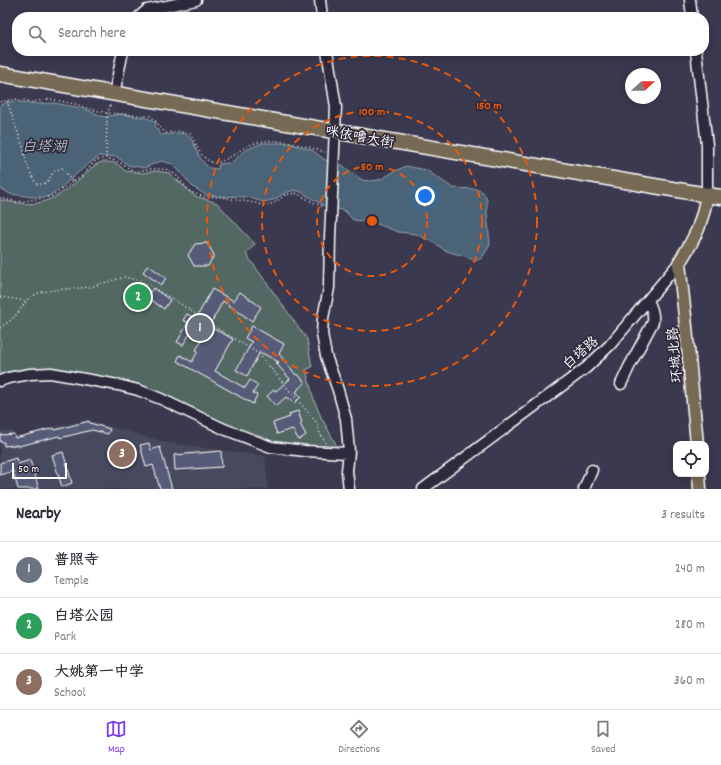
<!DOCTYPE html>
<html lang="en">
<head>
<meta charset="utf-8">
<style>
	:root { --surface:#fff; --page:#f7f7f7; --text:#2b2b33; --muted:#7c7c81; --line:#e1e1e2; --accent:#7c3aed }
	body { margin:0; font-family:Dekko,"LXGW WenKai TC",sans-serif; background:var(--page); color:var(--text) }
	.controls { position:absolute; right:12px; bottom:12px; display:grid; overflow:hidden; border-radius:8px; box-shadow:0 2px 10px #0003 }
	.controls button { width:36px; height:36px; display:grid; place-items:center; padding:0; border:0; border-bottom:1px solid var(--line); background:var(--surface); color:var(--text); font:20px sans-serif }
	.compass { position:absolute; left:625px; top:68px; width:36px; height:36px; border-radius:50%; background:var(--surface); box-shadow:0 2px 10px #0003; rotate:69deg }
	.scale { position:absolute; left:12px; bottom:10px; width:55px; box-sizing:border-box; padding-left:4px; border:2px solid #fff; border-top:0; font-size:11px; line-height:14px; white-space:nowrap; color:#fff; -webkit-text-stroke:3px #2f2a3d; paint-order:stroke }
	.you { position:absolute; left:425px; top:196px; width:14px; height:14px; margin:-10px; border:3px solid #fff; border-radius:50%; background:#1a73e8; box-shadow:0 0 0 6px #1a73e833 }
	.badge { display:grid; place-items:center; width:26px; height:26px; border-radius:50%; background:var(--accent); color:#fff; font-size:13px; font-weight:700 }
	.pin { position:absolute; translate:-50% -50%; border:2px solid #fff; box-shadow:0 1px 4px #0006 }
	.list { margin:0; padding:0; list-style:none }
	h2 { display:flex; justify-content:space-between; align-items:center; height:52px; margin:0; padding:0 16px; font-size:17px }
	h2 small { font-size:13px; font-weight:400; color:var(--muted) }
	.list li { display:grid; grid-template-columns:26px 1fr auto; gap:12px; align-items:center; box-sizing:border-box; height:56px; padding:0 16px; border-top:1px solid var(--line) }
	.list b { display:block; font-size:15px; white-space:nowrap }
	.list p { margin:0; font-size:13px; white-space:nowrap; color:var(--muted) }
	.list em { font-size:13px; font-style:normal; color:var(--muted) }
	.icon { flex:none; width:22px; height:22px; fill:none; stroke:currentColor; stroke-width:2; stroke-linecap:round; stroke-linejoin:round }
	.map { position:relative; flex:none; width:721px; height:489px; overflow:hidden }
	.search { position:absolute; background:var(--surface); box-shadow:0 2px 10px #0003; left:12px; right:12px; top:12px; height:44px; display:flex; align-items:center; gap:10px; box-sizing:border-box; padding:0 14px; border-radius:16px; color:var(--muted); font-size:15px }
	.sheet { height:220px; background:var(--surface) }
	nav { display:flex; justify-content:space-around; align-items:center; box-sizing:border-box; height:56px; border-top:1px solid var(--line); background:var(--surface); font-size:11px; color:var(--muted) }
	nav a { display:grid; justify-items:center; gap:2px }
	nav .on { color:var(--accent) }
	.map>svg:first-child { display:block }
	.built { fill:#47485e }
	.green { fill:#536863; stroke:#a9b4b1 }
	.water { fill:#4b6376; stroke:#93a1ad }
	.building { fill:#575c78; stroke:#fff }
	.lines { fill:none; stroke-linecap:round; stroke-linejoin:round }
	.minor-casing { stroke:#fff; stroke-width:13 }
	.major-casing { stroke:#fff; stroke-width:15 }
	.highway-casing { stroke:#fff; stroke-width:17 }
	.path { stroke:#fff; stroke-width:1.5; stroke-dasharray:1 3; stroke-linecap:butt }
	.minor { stroke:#2f2a3d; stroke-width:10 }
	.major { stroke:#766a55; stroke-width:12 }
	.highway { stroke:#766a55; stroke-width:14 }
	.ring { fill:none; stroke:#e8590c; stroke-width:2; stroke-dasharray:7 5 }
	.labels { text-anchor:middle; stroke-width:3.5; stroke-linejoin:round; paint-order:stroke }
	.street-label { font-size:14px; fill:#fff; stroke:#2f2a3d }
	.water-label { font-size:15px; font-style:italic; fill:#aeb9c1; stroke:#2f2a3d }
	.centre { fill:#e8590c; stroke:#2f2a3d; stroke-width:2 }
	.ring-label { font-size:12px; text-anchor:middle; font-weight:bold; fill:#e8590c; stroke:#2f2a3d; stroke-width:3.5; stroke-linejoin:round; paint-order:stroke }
</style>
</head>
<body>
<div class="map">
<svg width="721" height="489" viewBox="0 0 721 489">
	<rect width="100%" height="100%" fill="#3b394f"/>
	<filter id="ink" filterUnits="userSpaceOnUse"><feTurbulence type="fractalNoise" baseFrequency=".025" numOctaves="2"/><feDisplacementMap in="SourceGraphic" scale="8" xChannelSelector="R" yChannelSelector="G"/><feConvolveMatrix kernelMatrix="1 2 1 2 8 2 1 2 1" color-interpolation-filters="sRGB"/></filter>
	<g filter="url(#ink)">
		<!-- built -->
		<path class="built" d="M87 420 168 443 265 456 268 489H0V431H12L14 437 54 427Z"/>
		<!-- green -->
		<path class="green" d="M102 162C113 162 117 162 125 171L143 173 156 171 169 173 195 196 217 203 255 244 246 254 307 339 312 367 306 370 314 400 321 417 337 446 332 451 277 446 224 426 156 394 72 375 0 378V200C12 202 25 205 37 203 61 199 78 180 95 165Z"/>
		<!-- water -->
		<path class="water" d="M14 101 36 104 54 103 82 108 104 117 120 114 147 118 156 122 155 126 161 135C167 135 173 133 180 133 193 134 194 147 199 156 201 160 205 164 209 168L218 169 219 164 231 163 245 150 263 143H288L312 150 325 160 342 165 362 180 372 181 382 179 393 172 406 166 426 170 453 188 476 189 483 192 487 200V212L490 245 482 258 475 261 465 256 453 253 444 250 435 243 416 234 398 232 372 222 353 220 345 211 325 206 301 192 295 190 285 193 273 200 263 202 248 197 219 196 206 195 193 187 173 164 161 161 144 168 128 165 117 157 99 156 86 166 58 190 47 197H33L10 194 0 188V105Z"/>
		<!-- building -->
		<path class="building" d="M207 243 214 255 208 266H194L188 255 195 244Z
			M148 265 166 278 161 285 143 272Z
			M153 288 170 300 164 309 147 297Z
			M212 289 234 301 240 292 261 307 252 321 223 301 211 323 198 315Z
			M187 314 198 320 183 345 177 342 188 323 183 320Z
			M209 326 233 339 215 371 245 388 250 380 258 385 253 393 257 395 253 404 177 361 180 355 192 362 198 351 196 350Z
			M252 326 284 344 279 354 296 375 298 374 305 383 298 389V390L296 392 301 397 294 403 289 398 288 399 286 397 276 406 267 396 274 390 276 391 290 379 276 363 279 362 260 352 247 376 236 370 252 342 245 338Z
			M298 411 302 423 300 424 306 435 299 440 292 429 277 434 273 423 290 417 289 414Z
			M89 421 90 423 110 429 108 434 92 430 60 438 59 436 19 446 18 445 4 446V442H0V435L14 434 15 438 54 428 55 430Z
			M149 443 151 450 160 447 172 489H160L153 465 146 467 140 445Z
			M221 451 222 467 175 470 174 455Z
			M63 452 72 483 62 487 52 455Z
			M16 458 18 464 30 460 39 489H18L13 471 0 475V463Z"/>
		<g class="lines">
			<!-- minor casing -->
			<g class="minor-casing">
				<path id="minor" d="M320 0 322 17
					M690 0 692 17
					M139 17 147 10 196 0
					M327 51 336 107 330 238 329 288 323 318 322 334 326 356 338 390 346 419 349 451 347 471 349 489
					M696 51 707 145V195
					M114 94 123 51
					M0 381 8 378 30 374 51 373 118 385 138 390 161 399 224 429 271 447 305 451 348 453
					M621 384 629 367 653 322C654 314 652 308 648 301
					M423 489 586 368 610 345 679 263
					M584 489 592 470"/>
			</g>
			<!-- major casing -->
			<g class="major-casing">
				<path id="major" d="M697 444 685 316 679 263 690 245 698 229 703 213 707 195
					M699 474 700 489"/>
			</g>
			<!-- highway casing -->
			<g class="highway-casing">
				<path id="highway" d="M0 74 707 195 721 197"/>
			</g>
			<!-- path -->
			<path class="path" d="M7 101 24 150 25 158 28 167 34 180 37 184C49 185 48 179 53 173 55 170 59 169 63 168L72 182
				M0 102 17 99 32 102 50 99 75 104 89 109 108 113 150 116C157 120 159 128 166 133L177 131 190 134C197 144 199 158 212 162 224 165 239 149 250 145 255 143 260 142 265 141 281 139 309 147 325 152
				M106 158 107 115 111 103
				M0 198 18 202 44 198 52 196 83 175 96 160 106 158 119 162 134 171 146 170 151 169H166L176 175 190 192 205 197H220L255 203 262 205H268L274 203 285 195 295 193 298 194 307 199 323 207
				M0 297 26 301
				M0 328 11 320 17 314 28 299 38 293 53 290 90 287 125 277 141 281 176 301 214 326 259 354 317 423 320 434 326 443"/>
			<!-- minor -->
			<use href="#minor" class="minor"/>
			<!-- major -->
			<use href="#major" class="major"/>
			<!-- highway -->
			<use href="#highway" class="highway"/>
		</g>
	</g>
	<!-- distance rings -->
	<g class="ring">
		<circle cx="372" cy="221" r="55"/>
		<circle cx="372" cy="221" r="110"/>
		<circle cx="372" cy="221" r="165"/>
	</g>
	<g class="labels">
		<!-- street labels -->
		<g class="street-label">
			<text transform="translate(360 136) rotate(10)" y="5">咪依噜大街</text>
			<text transform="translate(580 352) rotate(-41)" y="5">白塔路</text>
			<text transform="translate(674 355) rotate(-95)" y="5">环城北路</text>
		</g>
		<!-- water labels -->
		<g class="water-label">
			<text x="44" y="151">白塔湖</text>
		</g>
	</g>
	<circle cx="372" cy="221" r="6" class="centre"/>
	<g class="ring-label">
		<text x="489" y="109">150 m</text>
		<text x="372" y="115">100 m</text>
		<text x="372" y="170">50 m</text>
	</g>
</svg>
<div class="controls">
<button><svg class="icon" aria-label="locate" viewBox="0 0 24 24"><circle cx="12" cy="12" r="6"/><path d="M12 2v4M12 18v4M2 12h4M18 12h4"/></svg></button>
</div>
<svg class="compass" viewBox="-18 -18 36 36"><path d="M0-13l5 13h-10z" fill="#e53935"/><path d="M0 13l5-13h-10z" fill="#7c7c81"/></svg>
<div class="scale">50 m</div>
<div class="you"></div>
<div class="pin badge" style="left:200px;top:328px;background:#6b7280">1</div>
<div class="pin badge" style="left:138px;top:297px;background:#2e9e5b">2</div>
<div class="pin badge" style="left:122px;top:454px;background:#8d6e63">3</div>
<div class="search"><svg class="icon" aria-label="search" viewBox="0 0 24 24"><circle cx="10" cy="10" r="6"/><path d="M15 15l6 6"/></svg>Search here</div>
</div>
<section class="sheet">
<h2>Nearby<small>3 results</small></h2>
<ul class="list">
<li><span class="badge" style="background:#6b7280">1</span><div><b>普照寺</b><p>Temple</p></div><em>240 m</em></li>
<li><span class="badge" style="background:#2e9e5b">2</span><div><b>白塔公园</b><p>Park</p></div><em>280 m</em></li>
<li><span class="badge" style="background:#8d6e63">3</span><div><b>大姚第一中学</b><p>School</p></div><em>360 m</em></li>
</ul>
</section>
<nav>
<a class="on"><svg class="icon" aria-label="map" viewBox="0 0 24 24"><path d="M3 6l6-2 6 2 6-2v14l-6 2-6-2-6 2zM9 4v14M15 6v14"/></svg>Map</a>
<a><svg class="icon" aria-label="directions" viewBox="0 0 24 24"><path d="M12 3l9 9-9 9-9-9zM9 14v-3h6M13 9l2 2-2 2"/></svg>Directions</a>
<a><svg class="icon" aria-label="saved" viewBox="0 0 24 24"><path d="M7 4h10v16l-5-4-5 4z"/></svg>Saved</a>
</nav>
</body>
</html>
